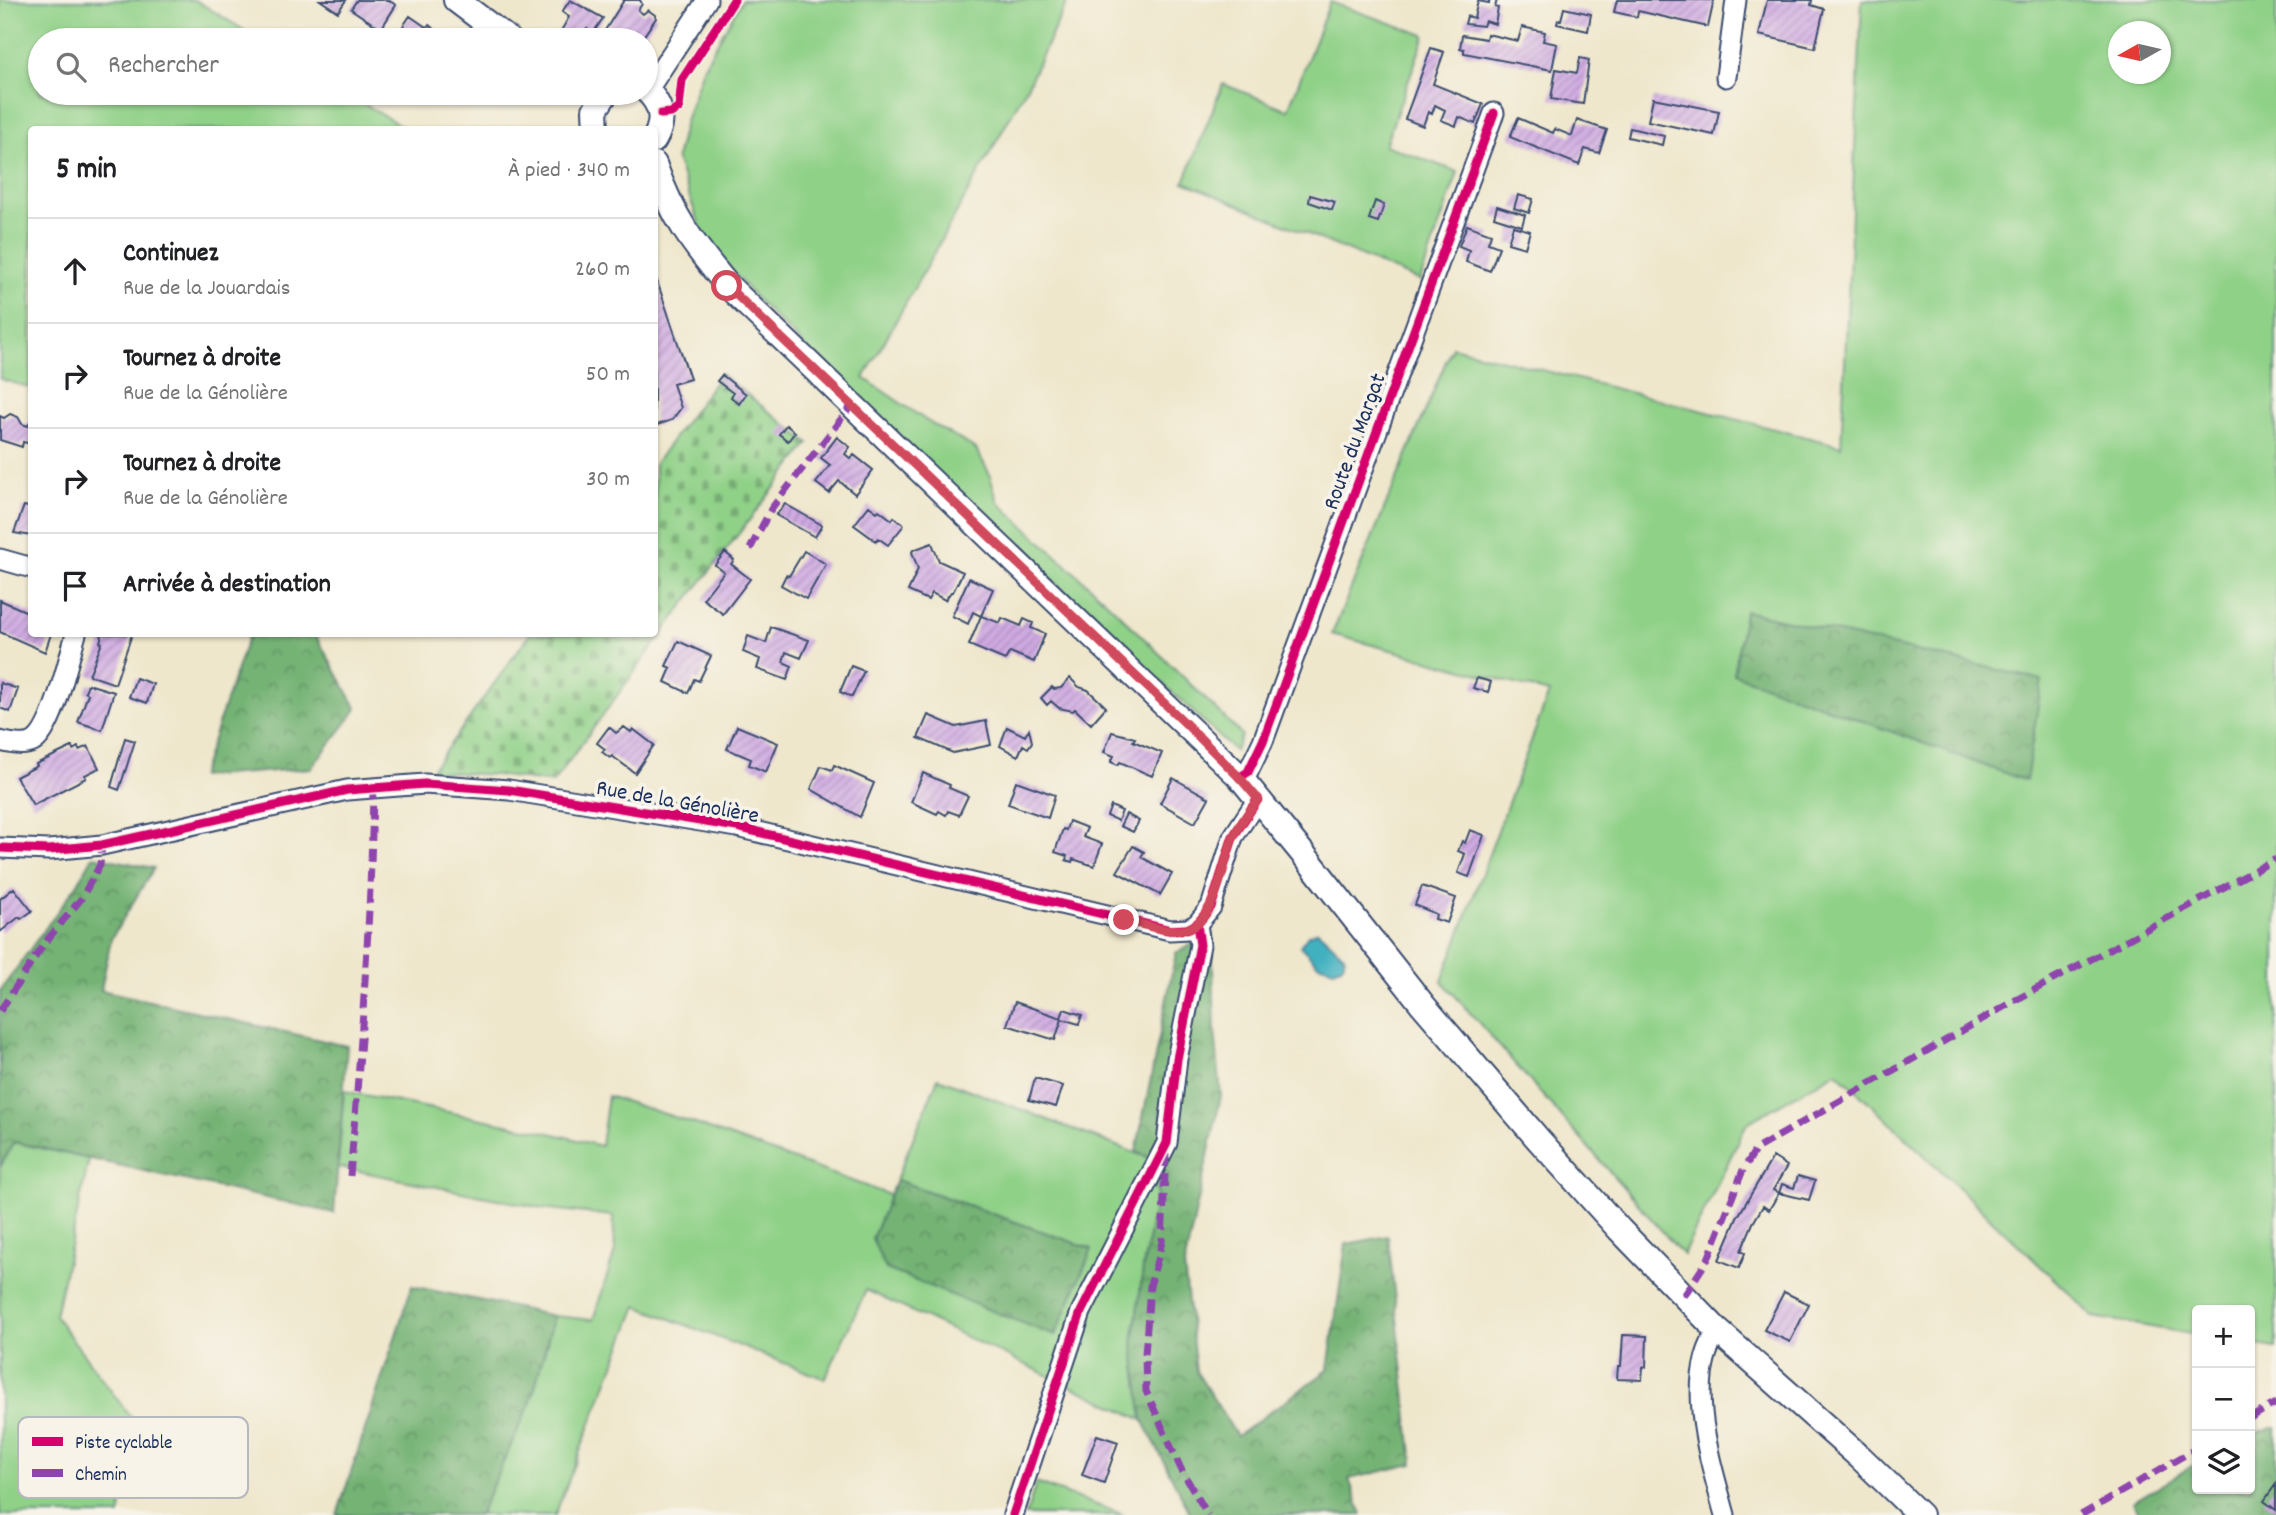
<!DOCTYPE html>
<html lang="fr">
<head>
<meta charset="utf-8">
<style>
	:root { --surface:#fff; --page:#f2f2f2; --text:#202124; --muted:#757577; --line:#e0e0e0 }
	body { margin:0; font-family:Dekko,sans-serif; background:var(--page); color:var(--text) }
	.controls { position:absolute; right:21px; bottom:21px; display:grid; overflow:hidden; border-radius:7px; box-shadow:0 2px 5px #0004 }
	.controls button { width:63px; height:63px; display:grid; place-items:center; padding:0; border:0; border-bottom:2px solid var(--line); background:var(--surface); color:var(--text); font:35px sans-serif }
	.compass { position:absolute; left:2108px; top:21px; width:63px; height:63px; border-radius:50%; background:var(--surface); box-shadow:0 2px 5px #0004; rotate:262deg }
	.stop { position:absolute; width:21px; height:21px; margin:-16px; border:5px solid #d1495b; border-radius:50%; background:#fff }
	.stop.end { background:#d1495b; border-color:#fff; box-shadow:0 2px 7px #0008 }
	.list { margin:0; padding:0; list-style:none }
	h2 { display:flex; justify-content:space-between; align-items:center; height:91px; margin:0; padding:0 28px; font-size:30px }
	h2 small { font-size:23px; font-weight:400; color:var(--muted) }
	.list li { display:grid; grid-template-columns:46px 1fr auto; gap:21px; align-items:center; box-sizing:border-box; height:105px; padding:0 28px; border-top:2px solid var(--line) }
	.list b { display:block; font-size:26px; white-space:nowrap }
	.list p { margin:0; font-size:23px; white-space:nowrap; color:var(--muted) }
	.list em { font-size:23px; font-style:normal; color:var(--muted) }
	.icon { flex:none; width:38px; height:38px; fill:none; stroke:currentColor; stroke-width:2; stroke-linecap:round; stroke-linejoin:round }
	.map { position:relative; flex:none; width:2276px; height:1515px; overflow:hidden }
	.search { position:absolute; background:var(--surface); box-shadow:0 2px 5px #0004; left:28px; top:28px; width:630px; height:77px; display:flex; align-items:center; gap:18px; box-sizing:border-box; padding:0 24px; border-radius:38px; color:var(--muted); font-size:26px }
	.panel { position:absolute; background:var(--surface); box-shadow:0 2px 5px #0004; left:28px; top:126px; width:630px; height:511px; border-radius:7px }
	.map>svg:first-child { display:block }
	.green { fill:#90d188; stroke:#568073; stroke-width:2; fill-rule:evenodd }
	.forest { fill:url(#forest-crowns); stroke:#487169; stroke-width:2 }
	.cemetery { fill:url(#cemetery-stones); stroke:#568073; stroke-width:2 }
	.water { fill:#43b1bf; stroke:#2f708e; stroke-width:2 }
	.building { fill:url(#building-hatch) }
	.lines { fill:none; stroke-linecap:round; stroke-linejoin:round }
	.minor-casing { stroke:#3b4b6e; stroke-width:23 }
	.major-casing { stroke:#3b4b6e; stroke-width:28 }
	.minor { stroke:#fff; stroke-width:19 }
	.major { stroke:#fff; stroke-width:24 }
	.quiet { stroke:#8e44ad; stroke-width:7; stroke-dasharray:14 7; stroke-linecap:butt }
	.cycleway-casing { stroke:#f7f3e8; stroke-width:13 }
	.cycleway { stroke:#d6006c; stroke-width:9 }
	.route { stroke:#d1495b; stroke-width:9 }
	.labels { text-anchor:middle; stroke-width:7; stroke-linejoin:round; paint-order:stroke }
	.street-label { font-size:23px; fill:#1b2f5e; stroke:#f7f3e8 }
	.key { fill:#f7f3e8; stroke:#b5b8bf; stroke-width:2 }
	.key-label { font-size:19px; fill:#1b2f5e }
</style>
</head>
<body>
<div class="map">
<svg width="2276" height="1515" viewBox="0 0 2276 1515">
	<defs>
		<pattern id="forest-crowns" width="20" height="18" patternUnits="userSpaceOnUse" patternTransform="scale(1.75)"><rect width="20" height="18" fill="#74b374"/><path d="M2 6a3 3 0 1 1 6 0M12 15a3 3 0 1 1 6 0" fill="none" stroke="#5e9262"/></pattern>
		<pattern id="cemetery-stones" width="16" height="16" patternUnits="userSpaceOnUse" patternTransform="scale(1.75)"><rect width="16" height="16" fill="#90d188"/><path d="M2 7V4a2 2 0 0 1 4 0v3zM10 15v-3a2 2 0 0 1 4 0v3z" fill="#75aa72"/></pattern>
		<pattern id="building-hatch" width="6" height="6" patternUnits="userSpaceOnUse" patternTransform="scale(1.75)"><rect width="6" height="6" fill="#d0aae3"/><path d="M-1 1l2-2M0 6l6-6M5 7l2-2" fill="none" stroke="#a88bbb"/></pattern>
	</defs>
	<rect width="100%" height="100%" fill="#f7f3e8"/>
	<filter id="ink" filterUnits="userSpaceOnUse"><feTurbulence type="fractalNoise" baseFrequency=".0143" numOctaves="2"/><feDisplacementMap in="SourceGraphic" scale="14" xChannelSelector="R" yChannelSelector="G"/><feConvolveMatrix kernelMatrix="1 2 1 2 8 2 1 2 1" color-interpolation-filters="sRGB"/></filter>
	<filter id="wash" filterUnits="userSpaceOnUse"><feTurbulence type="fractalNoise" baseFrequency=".00686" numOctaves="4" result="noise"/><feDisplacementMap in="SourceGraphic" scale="28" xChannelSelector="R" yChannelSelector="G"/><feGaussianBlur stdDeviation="1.57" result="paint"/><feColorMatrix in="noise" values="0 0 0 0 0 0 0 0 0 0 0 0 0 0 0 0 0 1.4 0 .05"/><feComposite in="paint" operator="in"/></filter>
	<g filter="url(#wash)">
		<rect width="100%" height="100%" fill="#efe7cc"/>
		<!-- green -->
		<path class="green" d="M0 0H195L260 40H40V93H346L406 129 32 130 31 388 0 379Z
			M742 0H1068L1028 85 864 378 927 421 976 449 989 473 998 502 1110 605 1242 735 1235 751 894 433 758 301 705 240 676 159 685 121 704 66Z
			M1862 0H2276V1348L2250 1344V1310H2197V1335L2094 1317 1837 1072 1747 1123 1683 1255 1442 981 1549 693 1332 634 1452 347 1841 446ZM2118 32H2160V74H2118Z
			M1330 2 1425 35 1385 145 1458 172 1420 281 1184 182 1223 84 1288 110Z
			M938 1078 1151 1159 1157 1194 1144 1262 1133 1343 1143 1420 866 1290 825 1379 637 1306 555 1515H479L531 1401 554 1316 593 1320 615 1251 613 1216 541 1208 338 1167 344 1091 546 1132 601 1146 608 1096 693 1123 890 1195 872 1239 1092 1249 896 1180Z
			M13 1142 89 1159 55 1316 138 1427 120 1515H0V1167Z
			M1036 1483 1124 1515H1026Z"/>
		<!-- forest -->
		<path class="forest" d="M1745 611 2042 680 2026 781 1734 674Z
			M249 634H318L317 638 357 709 311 768 200 777Z
			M93 856 154 868 111 939 101 990 347 1046 334 1213 14 1142 0 1167V991L78 883Z
			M1212 934 1215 1030 1221 1096 1184 1266 1196 1371 1237 1436 1328 1370 1346 1244 1388 1236 1413 1464 1349 1479 1362 1515H1191L1143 1420 1133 1343 1144 1262 1157 1194 1151 1159 1136 1152 1176 953Z
			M896 1180 1092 1249 1055 1336 886 1269 872 1239Z
			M412 1286 554 1316 531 1401 479 1515H337Z
			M2276 1427V1515H2139L2133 1502 2197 1463V1489H2250V1436Z"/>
		<!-- cemetery -->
		<path class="cemetery" d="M721 374 809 443 682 607 553 783 495 775 431 771 530 634H654L655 463Z"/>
		<!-- water -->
		<path class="water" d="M1318 931 1345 956 1343 965 1334 969 1318 964 1300 946 1308 935Z"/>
		<g id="blocks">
			<!-- building -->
			<path class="building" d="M320 0H346L338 12Z
				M357 0H388L396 5 381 29 351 9Z
				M570 0 603 18 593 33 587 29 580 40H561L557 38 569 17 562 12Z
				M624 0H640L642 4 638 10 643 14 648 10 655 15 656 18 641 40H599Z
				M1489 0H1497L1495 7 1498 8 1495 24 1485 21 1483 26 1465 24 1467 16 1474 18 1478 1 1489 3Z
				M1617 0H1714L1708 27 1638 11 1637 17 1614 12Z
				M1767 0H1812L1811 5 1824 9 1815 48 1759 35Z
				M1564 8 1591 14 1588 31 1557 24 1558 20H1561Z
				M410 16 426 27 429 25 440 33 436 40H398L395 38Z
				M1522 27 1545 32 1543 41 1557 44 1552 70 1464 53V49L1460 48 1462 35 1486 39 1487 34 1518 41Z
				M1431 48 1444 52 1433 84 1483 104 1475 124 1459 117 1456 126 1441 120 1445 110 1435 105 1432 114 1428 112 1423 126 1405 119Z
				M1580 58 1589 60 1583 104 1551 99 1556 69 1577 73Z
				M1653 98 1719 111 1714 135 1648 121Z
				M1518 118 1553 133 1555 129 1572 136 1577 120 1607 130 1599 153 1585 149 1579 165 1510 137Z
				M1630 128 1664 136 1662 145 1628 137Z
				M1310 195 1335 202 1332 210 1309 202Z
				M1518 195 1533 199 1529 213 1514 208Z
				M1375 201 1384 205 1378 222 1369 219Z
				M1497 206 1525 215 1522 226 1494 217Z
				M1467 225 1491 234 1488 243 1499 247 1490 271 1466 262 1469 250 1459 246Z
				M1513 226 1530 231 1525 248 1508 243Z
				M654 272 690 379 673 384 681 408 672 420 654 426Z
				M722 375 746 394 739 404 731 397 733 393 717 381Z
				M10 414 18 417 22 424 28 426 32 419V444L23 442 22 447 0 440V416L4 418Z
				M786 425 795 432 788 441 779 434Z
				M837 437 850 447 845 454 851 459 854 455 873 470 855 494 839 481 829 493 816 483 830 465 821 458Z
				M785 504 822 525 815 537 776 515Z
				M24 506 32 508V536L14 533Z
				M869 506 877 512 879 510 892 520 894 517 904 525 888 545 878 538 876 541 854 525Z
				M932 543 939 561 963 572 953 592H951L945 600 932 593 928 600 908 591 918 569 912 552 913 550Z
				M804 551 826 564 806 599 781 585 786 575 789 576Z
				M725 552 734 560 731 564 750 579 723 614 703 599 724 572 715 565Z
				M969 578 993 589 981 616 1000 623 1002 618 1021 626 1024 619 1033 623 1031 628 1045 634 1034 662 1010 652 1005 660 969 645 981 616 973 612 968 624 952 616Z
				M0 600 32 614V634H51L45 652 0 632Z
				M771 627 809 640 801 658 786 652 783 662 792 666 787 680 757 669 760 659 743 652 748 636 766 643Z
				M102 634H132L115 684 89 675 102 643 100 642Z
				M678 641 711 656 699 681 694 679 688 693 665 682 671 668 666 666Z
				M851 666 864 671 852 697 840 692Z
				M136 678 153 684 147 703 129 697Z
				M1070 678 1079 687 1088 690 1106 707 1091 724 1075 709 1073 711 1059 708 1051 701 1047 705 1041 698 1052 687 1054 689 1061 688Z
				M1477 678 1491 682 1488 692 1473 688Z
				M0 683 18 689 10 712 0 708Z
				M88 684 114 692 102 730 78 722 88 694 85 692Z
				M928 715 956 727 986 721 991 745 953 753 918 738Z
				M737 726 778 743 766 772 749 765 751 759 727 749Z
				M609 727 616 733 624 727 631 732 633 729 654 745 635 773 612 756 610 758 602 752 605 749 597 743Z
				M1007 727 1025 736 1029 729 1032 742 1028 748 1023 745 1018 756 1000 746Z
				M1112 732 1135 738 1133 741 1162 753 1152 776 1120 762 1118 765 1111 762 1114 756 1104 752Z
				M125 738 135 741 119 790 111 787Z
				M88 746 99 768 85 775 86 778 33 805 16 777 37 766 36 764 72 747 73 750 78 747 79 750Z
				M834 765 874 783 860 817 811 789 821 766 832 770Z
				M923 773 950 785 949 788 968 796 959 815 948 811 946 815 939 811 937 814 911 802Z
				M1173 778 1209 798 1195 823 1160 803Z
				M1016 781 1055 795 1048 818 1008 804Z
				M1111 806 1122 811 1118 821 1107 816Z
				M1126 814 1139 821 1133 832 1120 826Z
				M1069 821 1087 828 1083 837 1102 844 1094 866 1073 859 1072 862 1066 860 1067 856 1055 852 1063 829 1066 830Z
				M1470 830 1484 835 1469 877 1458 873 1465 854 1458 851 1462 841 1465 843Z
				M1133 846 1144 852 1141 857 1172 874 1160 895 1117 872Z
				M1422 886 1456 898 1447 923 1435 919 1436 914 1415 905Z
				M14 888 32 911 21 919 19 917 0 932V899Z
				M1015 1002 1061 1018 1064 1009 1082 1015 1079 1024 1062 1019 1055 1040 1007 1025Z
				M1035 1078 1063 1086 1056 1107 1029 1100Z
				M1773 1157 1787 1166 1773 1190 1779 1193 1769 1210 1763 1206 1753 1223 1741 1251 1745 1253 1739 1268 1719 1260 1737 1218Z
				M1798 1176 1815 1181 1809 1200 1779 1193 1782 1184 1794 1188Z
				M1784 1292 1809 1304 1790 1342 1764 1330Z
				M1623 1335 1647 1336 1646 1367H1643L1642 1380 1617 1379 1618 1366H1621Z
				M1097 1435 1118 1442 1104 1483 1082 1475Z
				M2276 1484V1510L2264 1501Z"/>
		</g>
	</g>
	<g filter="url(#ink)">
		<use href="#blocks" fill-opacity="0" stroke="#3b4b6e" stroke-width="2"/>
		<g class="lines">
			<!-- minor casing -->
			<g class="minor-casing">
				<path id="minor" d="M1726 77 1736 0
					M647 91 707 0
					M0 559 32 568
					M0 741C10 743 23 747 33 742 53 731 69 657 76 634
					M1240 777 1248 772 1263 741 1494 113
					M0 848 49 850 102 845 347 790 425 784 509 790 737 827 1170 930 1188 929 1197 924 1211 907 1233 837 1258 799
					M1718 1331C1683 1379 1711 1463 1725 1515
					M1013 1515 1081 1312 1167 1143 1177 1059 1200 945 1197 924"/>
			</g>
			<!-- major casing -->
			<g class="major-casing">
				<path id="major" d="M456 0 509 40
					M646 90C662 104 665 121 654 140
					M596 130 595 110 606 93
					M654 164C673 218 692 243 728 286L1240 777 1313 866 1423 1005 1538 1139 1620 1230 1718 1331 1861 1458 1920 1515"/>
			</g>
			<!-- minor -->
			<use href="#minor" class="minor"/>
			<!-- major -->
			<use href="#major" class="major"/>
			<!-- quiet -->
			<path class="quiet" d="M750 549 771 509 852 405
				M0 1011 43 945 81 899 100 865 102 845
				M1166 1153 1162 1242 1150 1286 1145 1355 1146 1391 1181 1469 1208 1515
				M350 1176C361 1047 371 918 373 788
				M1684 1296 1708 1259 1743 1170 1756 1149 2014 1001 2276 859
				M2250 1418 2276 1403
				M2081 1515 2197 1448"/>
			<!-- cycleway casing -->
			<g class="cycleway-casing">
				<path id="cycleway" d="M661 114 671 113 679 108 682 80 734 0
					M1240 777 1248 772 1263 741 1494 113
					M0 848 49 850 102 845 347 790 425 784 509 790 737 827 1170 930 1188 929 1197 924 1211 907 1233 837 1258 799
					M1013 1515 1081 1312 1167 1143 1177 1059 1200 945 1197 924"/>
			</g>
			<!-- cycleway -->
			<use href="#cycleway" class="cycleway"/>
		</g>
	</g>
	<g class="lines" filter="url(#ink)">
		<!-- route -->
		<path class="route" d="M727 286 1185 723 1240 778 1258 799C1249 812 1238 826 1232 840 1223 864 1215 921 1187 929 1168 934 1143 924 1124 920"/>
	</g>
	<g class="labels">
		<!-- street labels -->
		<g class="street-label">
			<text transform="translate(1353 441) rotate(-70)" y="8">Route du Margat</text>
			<text transform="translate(678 800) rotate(10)" y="8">Rue de la Génolière</text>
		</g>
	</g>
	<!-- legend -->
	<rect x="18" y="1417" width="230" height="81" rx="10" class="key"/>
	<rect x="32" y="1437" width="31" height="9" fill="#d6006c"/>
	<rect x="32" y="1469" width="31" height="8" fill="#8e44ad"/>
	<g class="key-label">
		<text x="75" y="1448">Piste cyclable</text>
		<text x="75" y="1480">Chemin</text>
	</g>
</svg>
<div class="controls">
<button>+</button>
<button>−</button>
<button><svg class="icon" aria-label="layers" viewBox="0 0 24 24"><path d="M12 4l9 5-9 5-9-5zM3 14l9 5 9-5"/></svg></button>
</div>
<svg class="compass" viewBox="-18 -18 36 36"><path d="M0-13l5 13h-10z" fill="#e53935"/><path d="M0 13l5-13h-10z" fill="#757577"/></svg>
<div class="stop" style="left:727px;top:286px"></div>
<div class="stop end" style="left:1124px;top:920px"></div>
<div class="search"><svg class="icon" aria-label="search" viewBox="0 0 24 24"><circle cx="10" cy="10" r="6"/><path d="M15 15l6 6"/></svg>Rechercher</div>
<section class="panel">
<h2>5 min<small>À pied · 340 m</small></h2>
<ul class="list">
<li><svg class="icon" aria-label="ahead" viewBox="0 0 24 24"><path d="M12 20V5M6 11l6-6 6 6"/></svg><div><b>Continuez</b><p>Rue de la Jouardais</p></div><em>260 m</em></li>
<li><svg class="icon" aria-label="right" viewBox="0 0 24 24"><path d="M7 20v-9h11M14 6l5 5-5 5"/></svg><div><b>Tournez à droite</b><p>Rue de la Génolière</p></div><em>50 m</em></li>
<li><svg class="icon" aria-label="right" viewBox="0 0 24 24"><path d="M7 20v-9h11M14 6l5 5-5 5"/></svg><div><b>Tournez à droite</b><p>Rue de la Génolière</p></div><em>30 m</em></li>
<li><svg class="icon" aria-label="arrive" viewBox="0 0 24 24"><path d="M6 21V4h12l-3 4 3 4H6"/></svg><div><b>Arrivée à destination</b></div></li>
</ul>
</section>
</div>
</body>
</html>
